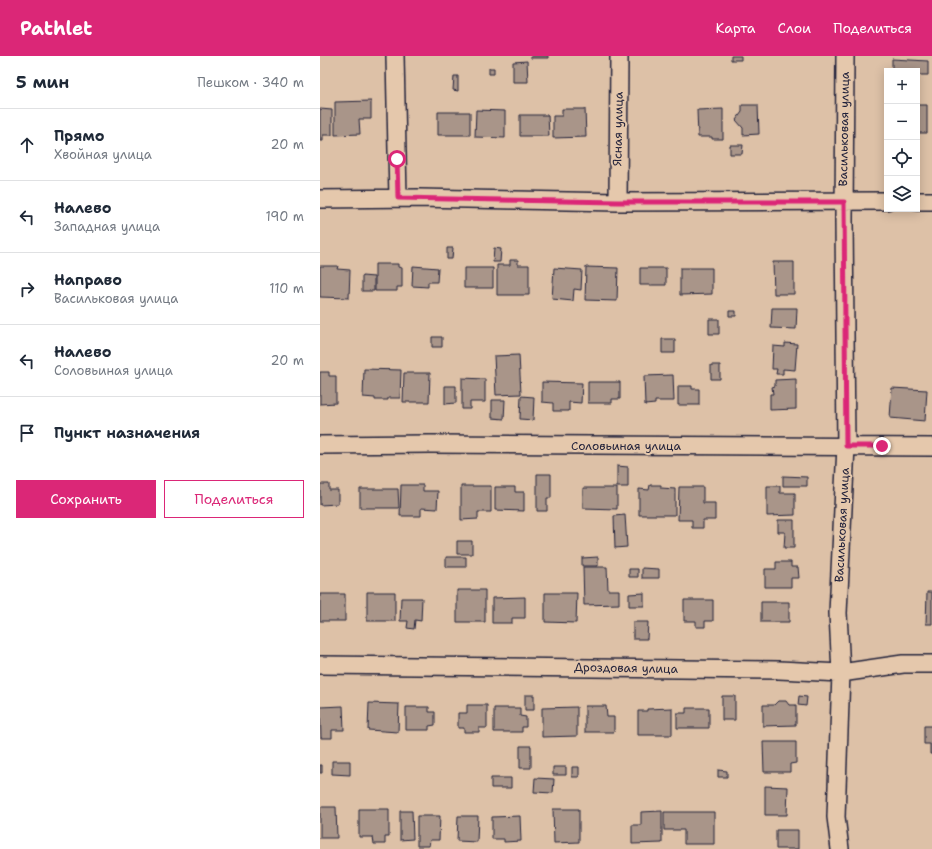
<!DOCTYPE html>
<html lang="ru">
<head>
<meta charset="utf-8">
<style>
	:root { --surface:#fff; --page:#f6f6f7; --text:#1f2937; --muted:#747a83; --line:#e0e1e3; --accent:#db2777 }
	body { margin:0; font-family:"Shantell Sans",sans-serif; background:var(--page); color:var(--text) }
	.controls { position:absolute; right:12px; top:12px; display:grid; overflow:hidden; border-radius:0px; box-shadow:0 2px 10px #0003 }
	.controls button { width:36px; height:36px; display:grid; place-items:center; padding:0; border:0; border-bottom:1px solid var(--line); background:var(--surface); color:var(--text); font:20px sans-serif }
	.stop { position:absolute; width:12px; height:12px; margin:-9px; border:3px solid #db2777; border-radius:50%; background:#fff }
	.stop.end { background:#db2777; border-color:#fff; box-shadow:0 1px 4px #0008 }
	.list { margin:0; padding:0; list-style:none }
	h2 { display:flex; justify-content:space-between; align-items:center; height:52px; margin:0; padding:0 16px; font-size:17px }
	h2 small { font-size:13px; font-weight:400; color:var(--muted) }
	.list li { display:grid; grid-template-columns:26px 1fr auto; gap:12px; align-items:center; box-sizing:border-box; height:72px; padding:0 16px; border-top:1px solid var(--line) }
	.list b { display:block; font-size:15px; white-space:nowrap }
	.list p { margin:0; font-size:13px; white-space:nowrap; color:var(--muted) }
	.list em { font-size:13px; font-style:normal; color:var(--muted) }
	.actions { display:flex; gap:8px; padding:12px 16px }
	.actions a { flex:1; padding:9px 0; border:1px solid var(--accent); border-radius:0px; text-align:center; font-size:14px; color:var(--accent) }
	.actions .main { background:var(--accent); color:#fff }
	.icon { flex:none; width:22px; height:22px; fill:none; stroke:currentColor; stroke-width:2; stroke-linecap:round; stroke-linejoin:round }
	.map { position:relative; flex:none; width:612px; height:793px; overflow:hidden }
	header { display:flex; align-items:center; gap:24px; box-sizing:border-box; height:56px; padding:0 20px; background:var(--accent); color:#fff }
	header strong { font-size:19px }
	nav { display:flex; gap:22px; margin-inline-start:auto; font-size:14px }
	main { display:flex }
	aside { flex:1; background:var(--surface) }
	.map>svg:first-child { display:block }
	.building { fill:#a99589; stroke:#22223b }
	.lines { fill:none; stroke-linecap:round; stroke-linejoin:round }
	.minor-casing { stroke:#22223b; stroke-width:20 }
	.minor { stroke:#e5c8ac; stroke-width:17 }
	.route { stroke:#db2777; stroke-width:5 }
	.labels { text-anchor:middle; stroke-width:4; stroke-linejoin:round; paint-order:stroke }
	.street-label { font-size:12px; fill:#22223b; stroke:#e5c8ac }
</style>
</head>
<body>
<header>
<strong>Pathlet</strong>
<nav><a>Карта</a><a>Слои</a><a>Поделиться</a></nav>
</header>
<main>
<aside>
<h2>5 мин<small>Пешком · 340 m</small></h2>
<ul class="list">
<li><svg class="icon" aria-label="ahead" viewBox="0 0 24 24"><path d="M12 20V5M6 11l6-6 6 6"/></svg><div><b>Прямо</b><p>Хвойная улица</p></div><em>20 m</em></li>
<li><svg class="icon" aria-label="left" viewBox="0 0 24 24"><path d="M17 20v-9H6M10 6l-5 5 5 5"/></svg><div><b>Налево</b><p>Западная улица</p></div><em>190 m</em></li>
<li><svg class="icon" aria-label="right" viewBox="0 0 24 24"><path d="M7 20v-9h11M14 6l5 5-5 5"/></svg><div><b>Направо</b><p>Васильковая улица</p></div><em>110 m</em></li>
<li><svg class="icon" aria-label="left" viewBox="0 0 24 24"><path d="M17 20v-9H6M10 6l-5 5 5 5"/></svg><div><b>Налево</b><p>Соловьиная улица</p></div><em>20 m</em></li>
<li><svg class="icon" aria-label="arrive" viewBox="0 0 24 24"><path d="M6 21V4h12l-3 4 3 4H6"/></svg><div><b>Пункт назначения</b></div></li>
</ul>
<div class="actions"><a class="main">Сохранить</a><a>Поделиться</a></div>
</aside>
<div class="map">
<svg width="612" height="793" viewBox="0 0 612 793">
	<rect width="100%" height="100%" fill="#ddc1a7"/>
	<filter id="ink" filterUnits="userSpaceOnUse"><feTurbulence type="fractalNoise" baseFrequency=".025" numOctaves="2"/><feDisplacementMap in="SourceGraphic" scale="8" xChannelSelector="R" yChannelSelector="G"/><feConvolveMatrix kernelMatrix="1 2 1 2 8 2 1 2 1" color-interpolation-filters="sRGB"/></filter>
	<g filter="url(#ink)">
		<!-- building -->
		<path class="building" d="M211 0H228V2H211Z
			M411 0H421V4H411Z
			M572 3 608 5V19H597V15H572Z
			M207 5 208 26H193V6Z
			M169 12H174V18H169Z
			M134 20H138V35L133 34Z
			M51 45V63H39L40 78 15 79V46Z
			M422 49H438L439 78 423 79V72L416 64 422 56Z
			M597 49H607V77H597Z
			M0 53 12 54V79H3V85H0Z
			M242 53H265L266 81 233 82V60H242Z
			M403 53V83H392V81H378L377 54Z
			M156 54 185 55V82L155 81Z
			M118 56H150V79H118Z
			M200 59H228L229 80H200Z
			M410 89H423L422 98H410Z
			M127 192H133L132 203H127Z
			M174 192 181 193 180 206H173Z
			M190 204H198V209H209V239H177V209H190Z
			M453 206H474V238H454Z
			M55 208H78V211L82 212V231H77V235H55Z
			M0 210H18L17 213 30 214 29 242 0 241Z
			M93 210 118 212 117 226H108V231L92 230Z
			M266 211 298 212 297 245 265 244Z
			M144 212H173V232H144Z
			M234 212 262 214 261 234 254 233 253 245 232 243Z
			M320 212H346V229H320Z
			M360 212H392V238L360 239Z
			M42 220 54 221V235H42Z
			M452 252H477L476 273 451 272Z
			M409 255H416V260H409Z
			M389 263H399V278H389Z
			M112 281H122V291H112Z
			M342 283H355V297H342Z
			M465 287 477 288 475 314 463 313V318H456L457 313H452L453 290 465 291Z
			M199 299 201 338 176 339 174 300Z
			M391 309H400V323H391Z
			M44 313 81 314 80 342H68V344H55V342L43 341Z
			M0 316H9V320H16V347L0 348Z
			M84 317H110L109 346H83Z
			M353 319 354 345H335V348L325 349 324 320Z
			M142 322 165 323V346H150V353H142Z
			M476 323V353L450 354V338H453L452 331 455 330V324Z
			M222 326 262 327 261 347 249 346V355H233V347L222 346Z
			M268 326H300V343H292V347H268Z
			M125 330H136V347L125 348Z
			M358 330H372V333H379V349H358Z
			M572 332 607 334 605 365 570 362Z
			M201 340 214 341 213 364 200 363Z
			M172 344H185L184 363 172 362Z
			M297 410 308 411V431H297Z
			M217 418H231V442H227V455H217Z
			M463 420 487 421V430H463Z
			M0 428H9V434H18V448L0 449Z
			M81 429H103V435H118L117 453 101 452V460H80Z
			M330 429H341V432L355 433V459H319V433L329 434Z
			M141 430H171V456H158V463L141 464Z
			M447 430H460V437H475V459L447 460Z
			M175 431H195V436H204V455L175 454Z
			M359 431H383V447H395V464H383V472H372V464H358Z
			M263 432H297V453L263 452Z
			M40 433H78L79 452H40Z
			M305 459 307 491 295 492 294 460Z
			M458 464H474V492H464L465 476H458Z
			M137 485H152V498H137Z
			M126 501H146V511H126Z
			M278 501V510H262V502Z
			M456 506H471V511H478L479 522H471V531H445V513H456Z
			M263 511H287L288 534H299V548L264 549Z
			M322 512 339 513V522H322Z
			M309 513H318V521H309Z
			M137 534H165V566H137Z
			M47 536H75V565H47Z
			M607 536H612V568H606Z
			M225 537H257L256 567 225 566Z
			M324 537V550H309V538Z
			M0 538H25V565H0Z
			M205 541V562H192V567H172V542Z
			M81 542H102L101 565 95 564 94 573 87 572 88 565H80Z
			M364 544H393V565H385V571H376V565H364Z
			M441 546H469V566H441Z
			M313 566H328L327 583H313Z
			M205 639H214V654H205Z
			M402 640H415V664H402Z
			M479 640 487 641 486 650 478 649Z
			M458 645H466L469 649H476V669L443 670V649H454Z
			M49 647 79 648 78 676 48 674Z
			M147 649H167V672H159V676H144V672H138V657H147Z
			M23 650 24 674H12V682H1L0 651Z
			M265 650H286L287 661H294V676H265Z
			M86 651H109V656H115V669L109 670V674H86Z
			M257 651V680L222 681V652Z
			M174 652H200V660L206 661V671H202V676H174Z
			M352 652V679H318V655H327V653Z
			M366 652H389V672H357V657H366Z
			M604 670H612V698H610V688H604Z
			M443 686H476V707L470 708V716H444Z
			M200 690H211V712H200Z
			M12 705H30V719L12 718Z
			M0 709H2V717H0Z
			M233 711H246V719H233Z
			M252 711H259V721H252Z
			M398 714 407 715V721H398Z
			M171 722H191V732H171Z
			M215 722 234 723 233 737 214 736Z
			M445 730 468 731 467 759H445Z
			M0 751H16L17 782H0Z
			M39 753H69V781H65V788H54L53 781H39Z
			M233 753H259V786L234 787Z
			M80 755H92L93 783 80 784Z
			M342 755V787L312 788V769H321V756Z
			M344 756H394V788H364V774H344Z
			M97 760H120L119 784H110L109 790H97Z
			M138 760H158L157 786 137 785Z
			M200 760 201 785 184 786V783H172V761Z
			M456 774H478V793H456Z"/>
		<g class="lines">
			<!-- minor casing -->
			<g class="minor-casing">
				<path id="minor" d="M75 0 78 142
					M0 143 99 142 298 146 567 145
					M597 145H612
					M298 146 299 0
					M0 389 110 388 612 391
					M0 609 459 614 521 617 583 608H612
					M520 793 516 761 521 617 518 557 526 390 524 164 525 0"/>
			</g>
			<!-- minor -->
			<use href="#minor" class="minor"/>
		</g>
	</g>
	<g class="lines" filter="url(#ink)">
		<!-- route -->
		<path class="route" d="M77 103 78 142 298 146H524L526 390H562"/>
	</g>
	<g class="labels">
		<!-- street labels -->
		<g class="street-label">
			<text transform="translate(298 73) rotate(-89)" y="4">Ясная улица</text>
			<text transform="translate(524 73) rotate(-89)" y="4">Васильковая улица</text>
			<text x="306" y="394">Соловьиная улица</text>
			<text transform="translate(522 469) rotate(-87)" y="4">Васильковая улица</text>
			<text transform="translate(306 612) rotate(1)" y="4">Дроздовая улица</text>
		</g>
	</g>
</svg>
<div class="controls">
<button>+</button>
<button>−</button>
<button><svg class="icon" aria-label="locate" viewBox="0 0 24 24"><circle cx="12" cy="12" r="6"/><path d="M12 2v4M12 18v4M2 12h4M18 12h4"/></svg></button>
<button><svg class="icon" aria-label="layers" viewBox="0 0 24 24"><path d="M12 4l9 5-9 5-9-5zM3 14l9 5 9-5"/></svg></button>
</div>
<div class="stop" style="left:77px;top:103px"></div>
<div class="stop end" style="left:562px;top:390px"></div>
</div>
</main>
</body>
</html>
